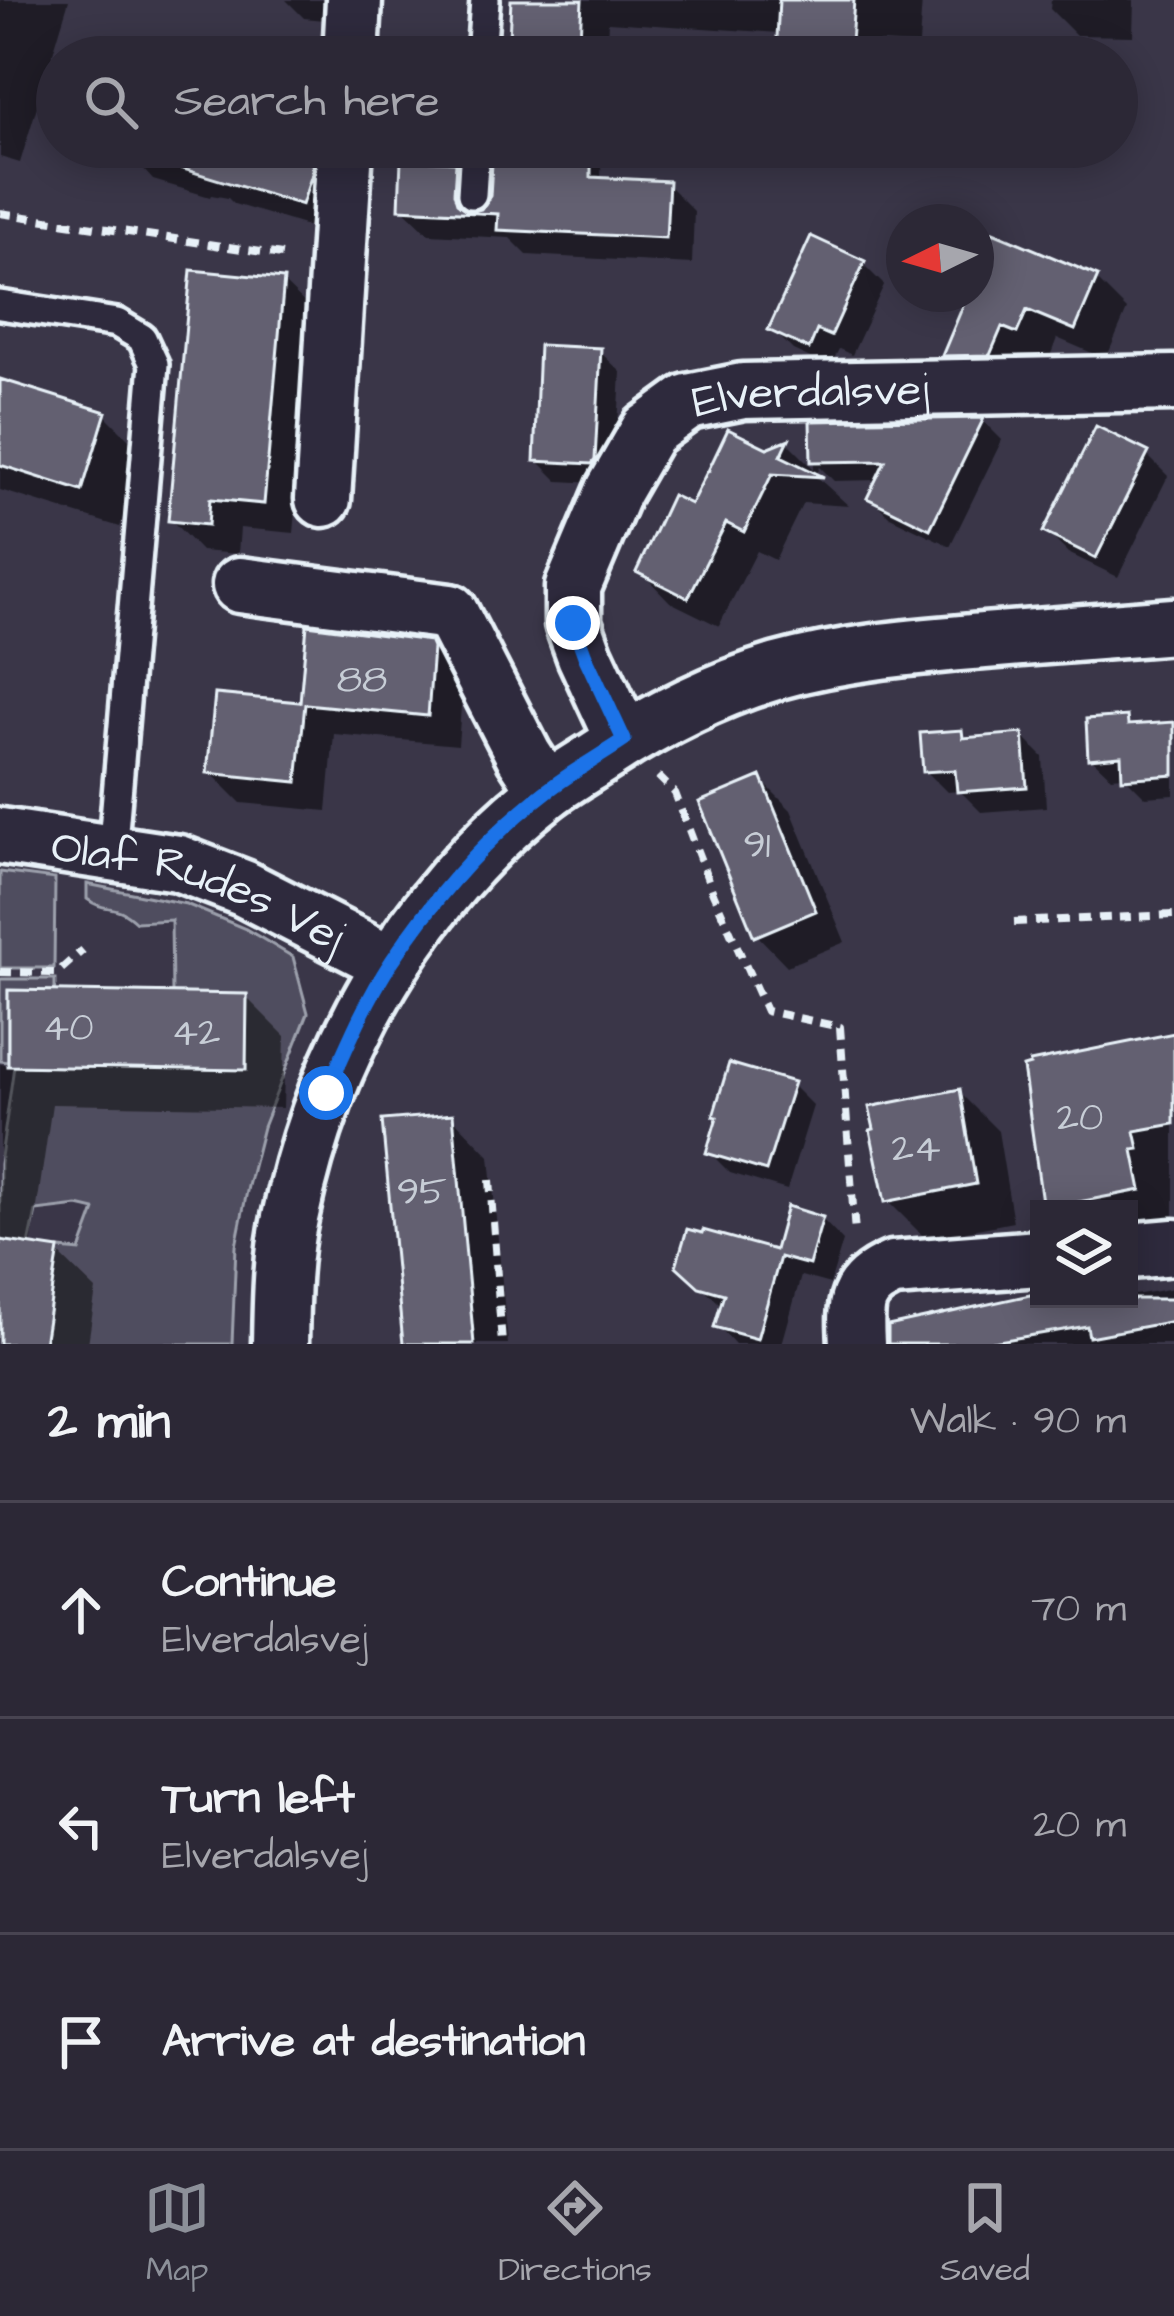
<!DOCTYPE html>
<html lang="en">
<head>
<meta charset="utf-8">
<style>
	:root { --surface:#2c2836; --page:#383442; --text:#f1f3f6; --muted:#a6a6ad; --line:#484451; --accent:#8c9099 }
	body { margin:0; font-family:"Architects Daughter",sans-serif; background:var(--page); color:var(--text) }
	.controls { position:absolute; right:36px; bottom:36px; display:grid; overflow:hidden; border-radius:0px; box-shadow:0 6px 30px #0003 }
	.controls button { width:108px; height:108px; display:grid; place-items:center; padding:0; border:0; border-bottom:3px solid var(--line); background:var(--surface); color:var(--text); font:60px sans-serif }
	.compass { position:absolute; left:886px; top:204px; width:108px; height:108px; border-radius:50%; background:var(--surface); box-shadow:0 6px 30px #0003; rotate:265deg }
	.stop { position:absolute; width:36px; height:36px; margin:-27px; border:9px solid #1a73e8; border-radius:50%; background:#fff }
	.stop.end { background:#1a73e8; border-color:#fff; box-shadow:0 3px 12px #0008 }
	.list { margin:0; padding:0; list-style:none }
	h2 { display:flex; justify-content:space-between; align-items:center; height:156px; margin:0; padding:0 48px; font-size:51px }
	h2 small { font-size:39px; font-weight:400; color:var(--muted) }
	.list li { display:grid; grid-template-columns:78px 1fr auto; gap:36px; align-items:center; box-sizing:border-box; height:216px; padding:0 48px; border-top:3px solid var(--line) }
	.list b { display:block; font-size:45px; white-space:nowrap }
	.list p { margin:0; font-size:39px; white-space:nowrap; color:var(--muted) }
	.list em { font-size:39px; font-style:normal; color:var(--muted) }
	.icon { flex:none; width:66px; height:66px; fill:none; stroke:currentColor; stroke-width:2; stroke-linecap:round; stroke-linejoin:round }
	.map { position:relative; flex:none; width:1174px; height:1344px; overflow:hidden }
	.search { position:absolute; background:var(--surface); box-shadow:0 6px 30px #0003; left:36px; right:36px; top:36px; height:132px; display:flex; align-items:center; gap:30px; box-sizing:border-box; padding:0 42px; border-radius:66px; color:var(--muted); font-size:45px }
	.sheet { height:804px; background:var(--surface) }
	nav { display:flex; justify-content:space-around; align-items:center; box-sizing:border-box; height:168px; border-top:3px solid var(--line); background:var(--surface); font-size:33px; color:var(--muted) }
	nav a { display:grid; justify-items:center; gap:6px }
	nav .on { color:var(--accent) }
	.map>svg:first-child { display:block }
	.green { fill:#504e5f; stroke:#9ca0ac; stroke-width:3 }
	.shadow { fill:#0007; fill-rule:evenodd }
	.building { fill:#636171; stroke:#e8f1f8; stroke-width:3 }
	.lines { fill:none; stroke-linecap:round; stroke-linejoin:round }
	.service-casing { stroke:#e8f1f8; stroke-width:36 }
	.minor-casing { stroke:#e8f1f8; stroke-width:63 }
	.path { stroke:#e8f1f8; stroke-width:8; stroke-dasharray:12 9; stroke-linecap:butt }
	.service { stroke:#2f2a3d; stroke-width:27 }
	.minor { stroke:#2f2a3d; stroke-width:54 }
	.route { stroke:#1a73e8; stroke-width:15 }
	.labels { text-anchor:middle; stroke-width:10; stroke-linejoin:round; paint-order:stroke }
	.number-label { font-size:39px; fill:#c7cdd6 }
	.street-label { font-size:45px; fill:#e8f1f8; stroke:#2f2a3d }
</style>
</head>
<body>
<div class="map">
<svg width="1174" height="1344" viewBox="0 0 1174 1344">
	<rect width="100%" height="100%" fill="#3a3648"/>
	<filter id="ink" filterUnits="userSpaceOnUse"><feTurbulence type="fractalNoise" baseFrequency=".00833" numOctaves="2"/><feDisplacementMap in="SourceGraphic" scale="24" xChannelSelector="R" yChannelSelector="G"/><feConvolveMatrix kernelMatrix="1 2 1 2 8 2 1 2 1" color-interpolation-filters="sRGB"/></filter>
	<g filter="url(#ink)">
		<!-- green -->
		<path class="green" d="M0 872 55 879 54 968H0Z
			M87 884 186 904 246 929 293 957 308 1013 263 1127 248 1186 236 1246 232 1344H44L59 1249 80 1251 95 1210 78 1206 36 1211 29 1245 0 1240V1164L14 1066 246 1069 247 995 172 993 171 920 136 922C114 901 107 914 87 899Z
			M0 979H55V991H8V1062L0 1061Z"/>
		<!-- shadow -->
		<path class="shadow" d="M0 0H69L20 163 0 157Z
			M286 0H361L355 23 304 18Z
			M514 0H922L919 44 879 42 878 57H779L780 33 608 22 606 57H511Z
			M1051 0H1134L1133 36 1076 35 1050 9Z
			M123 147H357L333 234 234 204 228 198 211 195 210 197 153 180Z
			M404 147H602L601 176 606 181 667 184 694 211 692 264 527 255 510 238 429 234 402 208ZM495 158 493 197 480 216 483 174 487 162Z
			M784 147H872L870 168 800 163Z
			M863 264 884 285 852 355 839 349 830 367 793 350 772 329Z
			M1096 279 1127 310 1106 359 1057 338 1048 362 1033 356 1021 384 976 385 946 355 971 294H976V281Z
			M283 282 314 312 294 533 240 528 238 554 201 551 171 520Z
			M599 351 621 372 615 482 614 484 558 481 537 460Z
			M0 383 104 414 143 453 120 527 0 490Z
			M983 421 1002 440 950 546 890 517 870 497 879 480 834 481 820 467 816 476 849 506 803 503 775 560 757 551 719 626 670 602 640 571 692 508 766 452 788 443 814 469 813 424Z
			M1147 455 1168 476 1118 577 1068 553 1047 532Z
			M310 629 428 644 463 681 458 745 334 734 327 811 241 803 210 772 303 705Z
			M1126 719 1134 728 1174 725V795L1145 797 1124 776 1111 777 1091 758Z
			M961 733 969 741 1022 736 1043 757 1046 807 981 812 960 791 947 792 926 771Z
			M761 780 791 810 845 942 787 966 757 935Z
			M246 997 285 1036 283 1108 52 1104 31 1248 57 1252 96 1290 88 1344H0V1064L11 1066Z
			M1174 1036V1228L1129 1237V1209L1046 1208Z
			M792 1085 813 1106 787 1190 730 1173 709 1152Z
			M959 1092 998 1131 1013 1222 926 1239 887 1200Z
			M452 1117 490 1156 508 1344H406Z
			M822 1219 843 1241 830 1284 801 1276 782 1344H735L718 1326 723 1307 680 1265 777 1254Z
			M1174 1288V1344H947L1055 1299H1129V1296Z"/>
		<!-- building -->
		<path class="building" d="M511 0H582L579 57H508Z
			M779 0H854L850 57H776Z
			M141 147H313L312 174 302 205 140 156Z
			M503 147H575L574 161 591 162V177L669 181 666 238 497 230 498 214 399 209 401 159 456 162 454 193 457 203 470 212 481 209 490 196 492 163 502 164Z
			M993 232 1098 276 1075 330 1027 310 1017 333 1002 327 990 355 942 356 968 294H976V273Z
			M811 236 865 261 831 336 817 330 809 349 768 330Z
			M191 270 284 279 264 504 210 499 208 525 168 521Z
			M539 345 601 348 595 460 592 464 534 461Z
			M0 379 106 412 82 491 0 465Z
			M984 418 930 529 867 498 885 461 811 462 810 421Z
			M1096 426 1149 452 1096 558 1043 532Z
			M728 429 767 448 789 439 781 456 824 477 772 474 744 532 726 523 688 598 636 572 672 495 691 504 707 472 710 471H708Z
			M307 625 430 641 433 648 428 716 305 704 297 782 207 773 215 694 300 702Z
			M1127 716 1128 725 1174 722V775L1122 779 1121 756 1088 759 1086 719Z
			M962 730 963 738 1023 733 1027 787 957 792 955 770 923 772 920 733Z
			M761 776 816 911 754 937 699 802Z
			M8 990 247 994 246 1070 8 1066Z
			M1174 1033V1124L1135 1131 1139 1149 1133 1150 1141 1190 1079 1202 1081 1209H1043L1023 1067 1030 1065V1062Z
			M729 1063 794 1082 766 1171 706 1153 717 1117 713 1116Z
			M960 1089 976 1184 885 1202 870 1130 874 1129 869 1107Z
			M453 1114 474 1344H403L382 1120Z
			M787 1206 823 1217 809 1265 780 1257 757 1339 714 1327 724 1294 699 1287 676 1266 687 1229 702 1233 703 1230 775 1250Z
			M0 1240 59 1249 44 1344H0Z
			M1039 1293V1299H1174V1321L1089 1337 1087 1326 981 1344H888V1326Z"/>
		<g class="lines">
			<!-- service casing -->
			<g class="service-casing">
				<path id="service" d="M481 57 485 0
					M472 194 475 147
					M0 305 117 323 142 338 154 364 112 854"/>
			</g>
			<!-- minor casing -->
			<g class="minor-casing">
				<g id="minor">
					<path d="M351 57 354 0"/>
					<path d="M323 499 345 147"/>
					<path d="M240 585 450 612 524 756 547 791"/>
					<path id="s1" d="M624 740 585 656 573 623V587L614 490 648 431 688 402 743 391 1174 383"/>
					<path id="s2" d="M0 836 178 863 243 888 390 963"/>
					<path d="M1129 1251 1174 1247"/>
					<path d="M280 1344C281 1302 281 1259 290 1218 324 1052 412 897 546 792 563 779 582 768 599 757 655 720 714 690 778 671 846 652 915 647 984 641 1047 636 1111 631 1174 626"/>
					<path d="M857 1344C855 1305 853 1286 893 1269L1039 1258"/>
				</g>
			</g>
			<!-- path -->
			<path class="path" d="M0 213 289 256
				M658 776 675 793 713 893 766 1011 840 1027 855 1234
				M1014 922 1174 915
				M0 972 57 973 83 950
				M490 1180 502 1344"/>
			<!-- service -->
			<use href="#service" class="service"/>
			<!-- minor -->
			<use href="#minor" class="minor"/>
		</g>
	</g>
	<g class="lines" filter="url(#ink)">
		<!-- route -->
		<path class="route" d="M326 1093C346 1048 365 1002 392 961 434 898 487 837 547 791 571 772 599 757 624 740L585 656 573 623"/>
	</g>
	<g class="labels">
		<!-- number labels -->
		<g class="number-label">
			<text x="362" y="692">88</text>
			<text x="757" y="857">91</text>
			<text x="68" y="1040">40</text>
			<text x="196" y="1045">42</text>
			<text x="1080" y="1130">20</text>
			<text x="916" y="1161">24</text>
			<text x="422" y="1204">95</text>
		</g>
		<!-- street labels -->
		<g class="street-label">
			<text dy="16" stroke="none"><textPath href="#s1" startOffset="510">Elverdalsvej</textPath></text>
			<text dy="16" stroke="none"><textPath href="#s2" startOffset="207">Olaf Rudes Vej</textPath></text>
		</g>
	</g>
</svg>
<div class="controls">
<button><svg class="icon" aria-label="layers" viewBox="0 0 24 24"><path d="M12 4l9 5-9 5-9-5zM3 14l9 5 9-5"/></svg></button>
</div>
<svg class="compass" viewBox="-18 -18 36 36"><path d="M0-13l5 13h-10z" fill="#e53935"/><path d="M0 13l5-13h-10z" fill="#a6a6ad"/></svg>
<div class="stop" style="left:326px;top:1093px"></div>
<div class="stop end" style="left:573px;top:623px"></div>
<div class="search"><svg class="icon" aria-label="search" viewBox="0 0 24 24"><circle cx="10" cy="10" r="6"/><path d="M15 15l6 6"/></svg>Search here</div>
</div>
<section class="sheet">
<h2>2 min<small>Walk · 90 m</small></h2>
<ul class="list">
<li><svg class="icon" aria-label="ahead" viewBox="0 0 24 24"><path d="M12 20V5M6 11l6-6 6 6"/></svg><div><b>Continue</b><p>Elverdalsvej</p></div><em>70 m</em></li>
<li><svg class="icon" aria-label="left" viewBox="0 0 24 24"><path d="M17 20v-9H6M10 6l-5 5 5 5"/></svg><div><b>Turn left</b><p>Elverdalsvej</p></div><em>20 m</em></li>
<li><svg class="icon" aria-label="arrive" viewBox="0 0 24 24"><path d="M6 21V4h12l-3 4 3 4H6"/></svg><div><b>Arrive at destination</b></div></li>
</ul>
</section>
<nav>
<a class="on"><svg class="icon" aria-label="map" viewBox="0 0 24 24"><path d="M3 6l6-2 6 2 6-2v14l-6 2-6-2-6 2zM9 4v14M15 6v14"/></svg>Map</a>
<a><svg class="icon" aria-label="directions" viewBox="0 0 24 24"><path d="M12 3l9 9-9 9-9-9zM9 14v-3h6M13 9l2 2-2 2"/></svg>Directions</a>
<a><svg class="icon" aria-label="saved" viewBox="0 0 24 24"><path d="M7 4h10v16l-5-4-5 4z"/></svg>Saved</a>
</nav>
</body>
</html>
